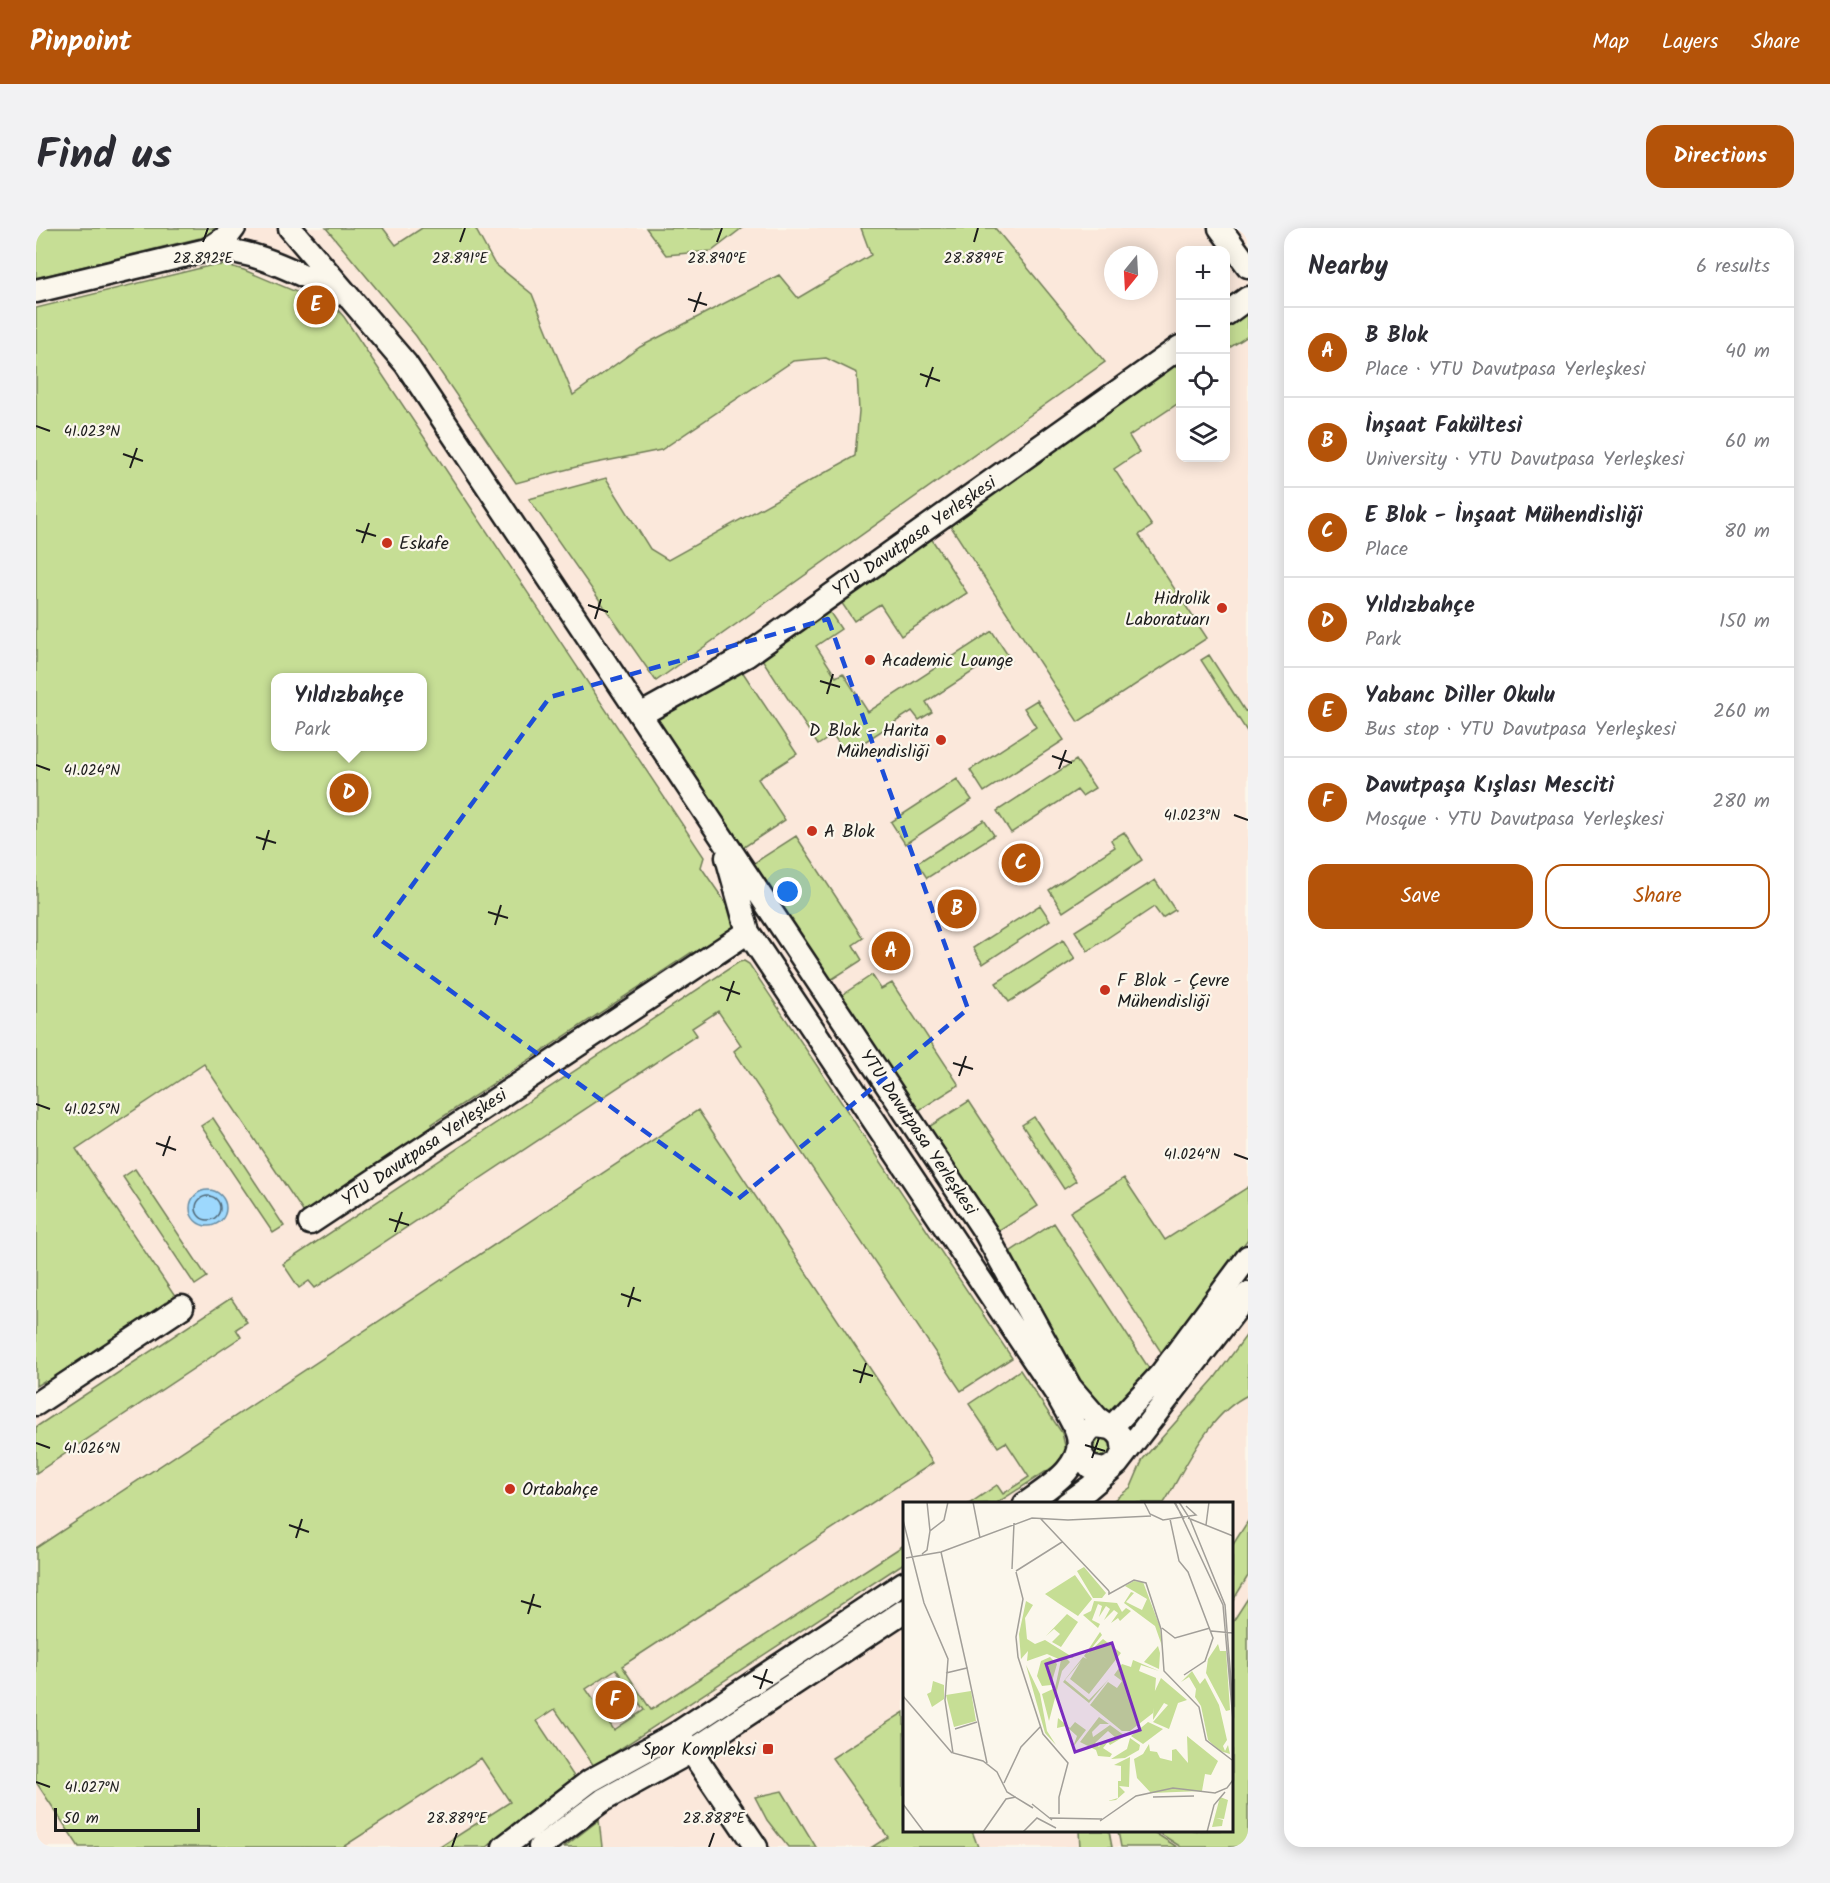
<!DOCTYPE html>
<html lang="en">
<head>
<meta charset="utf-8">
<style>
	:root { --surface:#fff; --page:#f2f2f3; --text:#2b2b33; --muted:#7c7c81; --line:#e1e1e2; --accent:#b45309 }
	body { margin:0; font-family:Kalam,sans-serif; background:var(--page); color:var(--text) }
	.controls { position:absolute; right:18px; top:18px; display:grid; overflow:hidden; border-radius:12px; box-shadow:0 3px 15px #0003 }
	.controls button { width:54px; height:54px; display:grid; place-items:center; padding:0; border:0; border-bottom:2px solid var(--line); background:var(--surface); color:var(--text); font:30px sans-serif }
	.compass { position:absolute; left:1068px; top:18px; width:54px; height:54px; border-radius:50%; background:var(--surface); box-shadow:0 3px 15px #0003; rotate:198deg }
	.scale { position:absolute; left:18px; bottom:15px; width:146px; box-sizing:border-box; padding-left:6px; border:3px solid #1c1c1c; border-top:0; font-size:16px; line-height:21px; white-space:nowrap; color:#1c1c1c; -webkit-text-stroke:4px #fbf7ec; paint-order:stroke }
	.you { position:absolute; left:752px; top:664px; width:21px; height:21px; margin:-15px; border:4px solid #fff; border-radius:50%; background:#1a73e8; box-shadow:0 0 0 9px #1a73e833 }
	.badge { display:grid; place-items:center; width:39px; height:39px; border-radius:50%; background:var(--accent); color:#fff; font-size:20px; font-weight:700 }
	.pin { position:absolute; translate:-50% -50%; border:3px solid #fff; box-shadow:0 2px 6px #0006 }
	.popup { position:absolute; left:235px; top:445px; width:156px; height:78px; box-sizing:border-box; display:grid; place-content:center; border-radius:12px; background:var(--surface); filter:drop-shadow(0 2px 4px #0005); font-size:20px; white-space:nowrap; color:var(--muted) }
	.popup b { font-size:22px; color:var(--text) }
	.popup::after { content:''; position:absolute; left:50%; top:100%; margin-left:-12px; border:12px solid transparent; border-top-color:var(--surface) }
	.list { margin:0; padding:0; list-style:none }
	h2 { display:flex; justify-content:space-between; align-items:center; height:78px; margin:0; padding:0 24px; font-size:26px }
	h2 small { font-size:20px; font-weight:400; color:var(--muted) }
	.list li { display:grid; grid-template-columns:39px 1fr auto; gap:18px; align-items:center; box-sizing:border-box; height:90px; padding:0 24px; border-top:2px solid var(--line) }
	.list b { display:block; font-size:22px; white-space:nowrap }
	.list p { margin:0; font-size:20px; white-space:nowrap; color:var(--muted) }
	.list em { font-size:20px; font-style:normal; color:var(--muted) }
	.actions { display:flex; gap:12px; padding:18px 24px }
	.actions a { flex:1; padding:14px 0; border:2px solid var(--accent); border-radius:18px; text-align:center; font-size:21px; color:var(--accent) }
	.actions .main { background:var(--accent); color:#fff }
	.icon { flex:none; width:33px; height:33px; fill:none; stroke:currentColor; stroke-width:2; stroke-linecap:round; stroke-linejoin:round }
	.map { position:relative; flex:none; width:1212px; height:1619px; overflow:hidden; border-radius:18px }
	header { display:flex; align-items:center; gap:36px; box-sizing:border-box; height:84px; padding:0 30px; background:var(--accent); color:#fff }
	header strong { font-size:28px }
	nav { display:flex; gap:33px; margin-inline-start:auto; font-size:21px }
	.intro { display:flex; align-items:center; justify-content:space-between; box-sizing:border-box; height:144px; padding:0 36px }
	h1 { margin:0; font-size:42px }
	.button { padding:15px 27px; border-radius:18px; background:var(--accent); color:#fff; font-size:21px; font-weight:700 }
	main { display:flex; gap:36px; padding:0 36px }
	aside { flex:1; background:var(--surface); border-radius:18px; box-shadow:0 3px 15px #0003 }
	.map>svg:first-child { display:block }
	.built { fill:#fbe8db; fill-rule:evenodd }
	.green { fill:#c6de95; stroke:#717d58; stroke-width:1.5; fill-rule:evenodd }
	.water { fill:#9dd8fd; stroke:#698da3; stroke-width:1.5 }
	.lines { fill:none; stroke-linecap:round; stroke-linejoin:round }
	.shore { stroke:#506776; stroke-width:1.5 }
	.street-casing { stroke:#1c1c1c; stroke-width:27 }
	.street { stroke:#fbf7ec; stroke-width:22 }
	.marked { fill:none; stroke:#1d4ed8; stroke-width:4.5; stroke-dasharray:12 8; stroke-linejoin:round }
	.ticks { fill:none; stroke:#1c1c1c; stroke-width:2 }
	.poi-dot { fill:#c8321e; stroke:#fbf7ec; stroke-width:2 }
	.labels { text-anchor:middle; stroke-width:4.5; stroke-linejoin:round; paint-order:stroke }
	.street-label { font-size:18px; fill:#1c1c1c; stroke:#fbf7ec }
	.poi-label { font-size:18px; fill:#1c1c1c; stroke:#fbf7ec; text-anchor:start }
	.inset-road { fill:none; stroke:#a29f99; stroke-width:1.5 }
	.view { fill:#7b2cbf; fill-opacity:0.15; stroke:#7b2cbf; stroke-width:3 }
	.inset-edge { fill:none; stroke:#1c1c1c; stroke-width:3 }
	.ticks-label { font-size:15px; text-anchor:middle; fill:#1c1c1c; stroke:#fbf7ec; stroke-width:4.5; stroke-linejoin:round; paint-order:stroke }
</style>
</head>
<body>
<header>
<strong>Pinpoint</strong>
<nav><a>Map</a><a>Layers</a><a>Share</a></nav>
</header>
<div class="intro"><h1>Find us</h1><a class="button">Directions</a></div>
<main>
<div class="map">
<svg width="1212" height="1619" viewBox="0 0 1212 1619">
	<rect width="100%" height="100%" fill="#fbf7ec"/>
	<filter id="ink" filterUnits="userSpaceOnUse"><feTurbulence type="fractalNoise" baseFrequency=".0167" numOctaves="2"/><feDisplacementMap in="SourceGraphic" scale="12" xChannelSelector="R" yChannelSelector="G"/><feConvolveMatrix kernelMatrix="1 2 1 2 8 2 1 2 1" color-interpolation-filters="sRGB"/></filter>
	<g filter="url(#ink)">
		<!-- built -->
		<path class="built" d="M0 0H1212V1619H0ZM1144 22H1190V230H1144ZM1077 27H1113V63H1077ZM240 450H386V518H240ZM868 1276H1196V1602H868Z"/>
		<!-- green -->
		<path class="green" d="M0 0H180L168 9 0 50Z
			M290 0H347L360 17 386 0H439L458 35 496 66 537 167 604 119 743 47 762 70 835 27 825 0H959L1069 134 620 453 493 271 570 250 614 321 632 332 819 228 823 183 821 145 790 130 757 133 625 222 540 239 480 255 380 108Z
			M610 0H706L676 23 630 27Z
			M190 37 208 42 301 81 308 89 668 629 665 639 702 693V699L661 729 656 724 396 896 402 906 270 988 168 836 40 921 142 1073 12 1159 8 1153 0 1158V80L173 38ZM240 450H386V518H240Z
			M1212 82V108L1190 122V96Z
			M1144 128V174L1093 208 1103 224 1078 241 1116 298 1103 307 1171 410 1042 494 912 294Z
			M893 307 931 365 865 408 844 376 818 393 803 371Z
			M791 380 805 401 780 418 800 449 807 445 832 484 956 403 975 432 962 440 956 431 890 474 896 484 883 492 876 483 810 526 797 507 782 517 724 428Z
			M1173 427 1209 483 1212 482V505L1165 432Z
			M704 440 761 526 722 551 749 592 702 623 614 490Z
			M1001 472 1028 512 948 564 934 542 1000 499 988 480Z
			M1040 532 1059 560 1046 568 1041 562 975 605 961 583Z
			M921 551 936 572 869 616 855 594Z
			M948 592 958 607 891 650 881 635Z
			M1088 604 1106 632 1027 684 1013 662 1079 619 1075 612Z
			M760 608 827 710 817 717 826 732 790 755 712 639Z
			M1119 652 1139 682 1126 690 1118 679 1052 723 1039 703Z
			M1004 677 1014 692 947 736 937 720Z
			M1027 712 1039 731 973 774 960 755Z
			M708 733 713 736 976 1130 925 1163 698 823 705 817 682 783 656 800 661 807 279 1060 273 1053 263 1060 247 1036 703 734Z
			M836 747 845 761 856 755 923 857 877 886 800 771Z
			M933 873 1002 978 957 1007 888 902Z
			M662 882 897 1235 586 1438 615 1482 868 1317V1335L558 1538 519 1481 501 1493 539 1550 451 1619H404L474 1574 445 1530 307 1619H43L0 1554V1320ZM580 1441 608 1482 578 1502 550 1461Z
			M998 889 1040 953 1028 961 986 897Z
			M177 890 248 998 237 1005 165 898Z
			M99 941 171 1049 159 1057 87 949Z
			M1088 950 1129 1012 1212 959V1011L1127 1127 1034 984Z
			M1018 995 1114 1142 1073 1189 1039 1156 969 1027Z
			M195 1070 211 1094 200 1101 205 1109 0 1245V1199Z
			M1212 1105V1167C1172 1186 1150 1239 1128 1275H1074L1095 1259 1107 1231 1178 1151Z
			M984 1142 1026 1205 1030 1222 1020 1237 961 1275 933 1276 961 1257 967 1266 993 1249 970 1214 962 1219 933 1176Z
			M1056 1220a10 10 0 1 1 20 0a10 10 0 1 1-20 0Z
			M1212 1293V1348L1196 1374V1318Z
			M1212 1370V1619H1145L1120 1603 1196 1602V1395Z
			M868 1484V1602L936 1603 942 1619H836L852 1609 796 1530Z
			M746 1563 780 1619H752L731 1592 719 1569Z
			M563 1592 566 1619H528Z
			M1043 1603H1073L1076 1619H1044Z
			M1082 1603H1116L1141 1619H1085Z"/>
		<!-- water -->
		<path class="water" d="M154 980a18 18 0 1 1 36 0a18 18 0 1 1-36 0Z"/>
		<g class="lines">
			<!-- shore -->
			<path class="shore" d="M160 980a12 12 0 1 1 24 0a12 12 0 1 1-24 0Z"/>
			<!-- street casing -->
			<g class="street-casing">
				<path id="street" d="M254 0 370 136 949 1004 1034 1159 1061 1190 1081 1204 1086 1210 1088 1223 1081 1236 1068 1242 1054 1239 1045 1227V1213L1054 1201 1061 1198 1075 1200
					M1184 0 1212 38
					M171 22 192 8 198 0
					M0 63 171 22C218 19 264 47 307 66
					M1190 86 1212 70
					M604 487 710 428 1144 119
					M691 629 712 704 1022 1168C1028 1180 1037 1193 1041 1205 1052 1237 1010 1261 989 1276
					M274 995 712 704
					M0 1176 146 1079
					M1075 1200 1125 1146 1212 1029
					M1031 1276 1053 1260 1081 1236 1212 1066
					M647 1511 720 1619
					M468 1619 554 1553 643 1504 868 1355
					M504 1619 567 1572 656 1523 868 1383"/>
			</g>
			<!-- street -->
			<use href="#street" class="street"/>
		</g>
	</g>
	<!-- marked area -->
	<path class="marked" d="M792 391 932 781 702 971 339 708 514 469Z"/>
	<!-- ticks -->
	<path class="ticks" d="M167 14 172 0M424 14 429 0M681 14 686 0M938 14 942 0M652 71 671 77M658 84 665 64M884 146 904 153M890 159 897 139M0 198 14 203M87 226 107 233M94 240 101 220M320 302 340 308M326 315 333 295M552 377 572 384M559 391 565 371M784 453 804 459M791 466 797 446M1016 528 1036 535M0 537 14 542M1023 541 1030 522M1198 587 1212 592M220 609 240 615M227 622 233 602M452 684 472 690M459 697 465 677M684 759 704 766M691 773 698 753M917 835 937 841M923 848 930 828M0 876 14 881M120 915 140 922M1198 926 1212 931M127 928 134 908M353 991 373 997M359 1004 366 984M585 1066 605 1073M592 1079 598 1059M817 1142 837 1148M824 1155 830 1135M0 1215 14 1220M1049 1217 1069 1223M1056 1230 1063 1210M253 1297 273 1304M260 1310 266 1291M485 1373 505 1379M492 1386 498 1366M717 1448 737 1455M724 1461 731 1441M0 1554 14 1559M416 1619 421 1605M673 1619 678 1605"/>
	<!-- markers -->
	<g class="poi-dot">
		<circle cx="351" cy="315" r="6"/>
		<circle cx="1186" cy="380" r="6"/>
		<circle cx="834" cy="432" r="6"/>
		<circle cx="905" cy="512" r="6"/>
		<circle cx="776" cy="603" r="6"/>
		<circle cx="1069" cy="762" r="6"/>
		<circle cx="474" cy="1261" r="6"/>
		<rect x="726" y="1515" width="12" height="12" rx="3"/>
	</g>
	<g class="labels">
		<!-- street labels -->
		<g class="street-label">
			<text transform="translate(878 308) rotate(-35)" y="6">YTU Davutpasa Yerleşkesi</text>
			<text transform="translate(883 904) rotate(56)" y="6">YTU Davutpasa Yerleşkesi</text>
			<text transform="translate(388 919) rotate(-34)" y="6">YTU Davutpasa Yerleşkesi</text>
		</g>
		<!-- poi labels -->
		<g class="poi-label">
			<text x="363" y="321">Eskafe</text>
			<text x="1174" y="376" text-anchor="end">Hidrolik<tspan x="1174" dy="21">Laboratuarı</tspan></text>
			<text x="846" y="438">Academic Lounge</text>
			<text x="893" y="508" text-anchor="end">D Blok - Harita<tspan x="893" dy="21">Mühendisliği</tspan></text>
			<text x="788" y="609">A Blok</text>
			<text x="1081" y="758">F Blok - Çevre<tspan x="1081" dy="21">Mühendisliği</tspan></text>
			<text x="486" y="1267">Ortabahçe</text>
			<text x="720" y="1527" text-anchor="end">Spor Kompleksi</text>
		</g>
	</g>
	<!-- overview -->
	<g transform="translate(867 1274)">
		<rect width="330" height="330" fill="#fbf7ec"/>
		<path d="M181 65 203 91 199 96H190L174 69ZM172 73 189 97 175 114 155 101 163 94 155 101 142 92ZM231 79 240 80 257 125 259 144 252 124 221 101 228 90 231 91 223 100 239 108 244 97 222 84ZM123 99 130 103 122 116 124 137 132 142 142 138 171 156H163L167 160 159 169 146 219 139 192 152 186 158 158 144 152 124 159 125 149 118 157 116 132ZM191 99 214 101 219 110 223 106 228 109 217 119 215 116 208 121 215 111 211 108 201 118 207 107 203 104 196 115 199 104 195 102 189 118 197 122 195 126 180 113 188 109ZM164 112 175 120 158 145 149 140 157 132 151 127 143 134ZM197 130 199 133 184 152 200 137 218 151 186 192 167 177 178 159 162 178 186 198 206 177 186 201 160 180 180 155 184 157 181 154ZM315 142 317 149H323L327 208 323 209 303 171 305 157ZM255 144 257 151 256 167 241 160ZM147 155 154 162 148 183 139 184 134 174 138 159ZM230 158 256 169 238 163 236 169 253 176 250 211 227 229H219L187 203 205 180 214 186 219 179 211 173 219 162 228 165ZM123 163 137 192 144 229 153 243 142 231ZM289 169 297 182 302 176 316 203 324 238 320 244 322 249 325 243 327 252 317 249 305 238 298 204 292 195 293 187 286 175 278 180ZM258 176 284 198 275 201 266 227 250 220 265 203 261 201 250 218 251 191ZM30 179 41 183V197L29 205 24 192 28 190ZM68 189 73 219 51 225 43 193ZM196 215 206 222H197L189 230 190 235 207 223 222 234 207 243 205 240 213 236 205 229 192 241 196 245 200 239 205 240 200 246 209 252 207 255 195 254 193 248 177 240ZM155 216 167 226 172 220 183 228 170 245 174 234 163 224 154 226ZM245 220 260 227 240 242 228 234ZM284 234 315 259 308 273 302 272 299 289 248 291 234 276 231 257 240 252 246 242 247 249 254 250 257 256 269 259V248L273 247 285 261ZM227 236 237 243 236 248 222 256 208 257 224 247ZM227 255 226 285 216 284 222 290 213 298 205 299 215 296V279H218V264L211 263ZM317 295 325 298 322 312 321 317 313 316 320 318 319 324 309 325Z" fill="#c6de95"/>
		<path class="inset-road" d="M24 0 27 29M70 0 77 36M241 0 247 12 260 18 293 13 283 4M271 0 281 17M272 0 320 103 330 218M276 0 287 17 322 103 330 204M137 16 206 89M285 16 330 34M267 17 276 59 285 70 310 136 302 159 281 173M0 18 21 101 45 157 42 198 50 251 80 259 94 270 104 290 130 306M303 23 306 0M38 50 64 166M19 52 24 48 27 29 41 18 45 0M3 56 38 50 129 16 165 18 248 14M109 67 111 21M113 69 159 40M113 70 120 97 113 135 115 155 140 232 165 261 156 295V312M206 89V92L231 78 243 81 258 127 261 169 296 205 303 238 329 258M259 126 272 136 307 126M308 129 330 131M43 171 64 166 84 261M0 194 49 251M52 227 74 220M101 281 118 245 138 224M250 295 291 294M0 302 21 330M129 302 149 318M147 316 199 317M197 319 233 294 270 286 312 291 324 286 330 278M80 330 103 297 113 295M120 330 134 316 153 326M304 330 311 303 322 290"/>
		<path class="view" d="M209 141 237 228 172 250 143 162Z"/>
		<rect width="330" height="330" class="inset-edge"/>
	</g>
	<g class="ticks-label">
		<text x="167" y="35">28.892°E</text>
		<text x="424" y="35">28.891°E</text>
		<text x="681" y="35">28.890°E</text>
		<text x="938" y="35">28.889°E</text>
		<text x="56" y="208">41.023°N</text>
		<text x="56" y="547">41.024°N</text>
		<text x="1156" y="592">41.023°N</text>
		<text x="56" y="886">41.025°N</text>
		<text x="1156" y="931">41.024°N</text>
		<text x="56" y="1225">41.026°N</text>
		<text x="56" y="1564">41.027°N</text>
		<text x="421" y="1595">28.889°E</text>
		<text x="678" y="1595">28.888°E</text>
	</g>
</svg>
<div class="controls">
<button>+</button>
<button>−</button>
<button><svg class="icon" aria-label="locate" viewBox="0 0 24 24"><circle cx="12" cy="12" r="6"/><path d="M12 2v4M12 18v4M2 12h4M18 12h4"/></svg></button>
<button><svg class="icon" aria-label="layers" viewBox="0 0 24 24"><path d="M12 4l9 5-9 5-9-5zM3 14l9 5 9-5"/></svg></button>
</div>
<svg class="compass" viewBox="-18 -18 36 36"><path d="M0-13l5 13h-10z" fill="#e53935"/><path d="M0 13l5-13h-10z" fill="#7c7c81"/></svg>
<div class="scale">50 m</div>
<div class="you"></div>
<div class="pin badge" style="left:855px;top:723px">A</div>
<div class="pin badge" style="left:921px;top:681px">B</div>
<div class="pin badge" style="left:985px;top:635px">C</div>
<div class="pin badge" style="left:313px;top:565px">D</div>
<div class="popup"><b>Yıldızbahçe</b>Park</div>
<div class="pin badge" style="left:280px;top:77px">E</div>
<div class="pin badge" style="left:579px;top:1472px">F</div>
</div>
<aside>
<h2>Nearby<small>6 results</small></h2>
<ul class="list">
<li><span class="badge">A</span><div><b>B Blok</b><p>Place · YTU Davutpasa Yerleşkesi</p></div><em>40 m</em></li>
<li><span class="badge">B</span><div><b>İnşaat Fakültesi</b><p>University · YTU Davutpasa Yerleşkesi</p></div><em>60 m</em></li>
<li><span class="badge">C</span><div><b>E Blok - İnşaat Mühendisliği</b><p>Place</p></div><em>80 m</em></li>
<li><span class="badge">D</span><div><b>Yıldızbahçe</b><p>Park</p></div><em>150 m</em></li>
<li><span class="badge">E</span><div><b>Yabanc Diller Okulu</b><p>Bus stop · YTU Davutpasa Yerleşkesi</p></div><em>260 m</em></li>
<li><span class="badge">F</span><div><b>Davutpaşa Kışlası Mesciti</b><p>Mosque · YTU Davutpasa Yerleşkesi</p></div><em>280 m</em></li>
</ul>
<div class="actions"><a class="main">Save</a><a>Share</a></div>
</aside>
</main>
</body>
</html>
